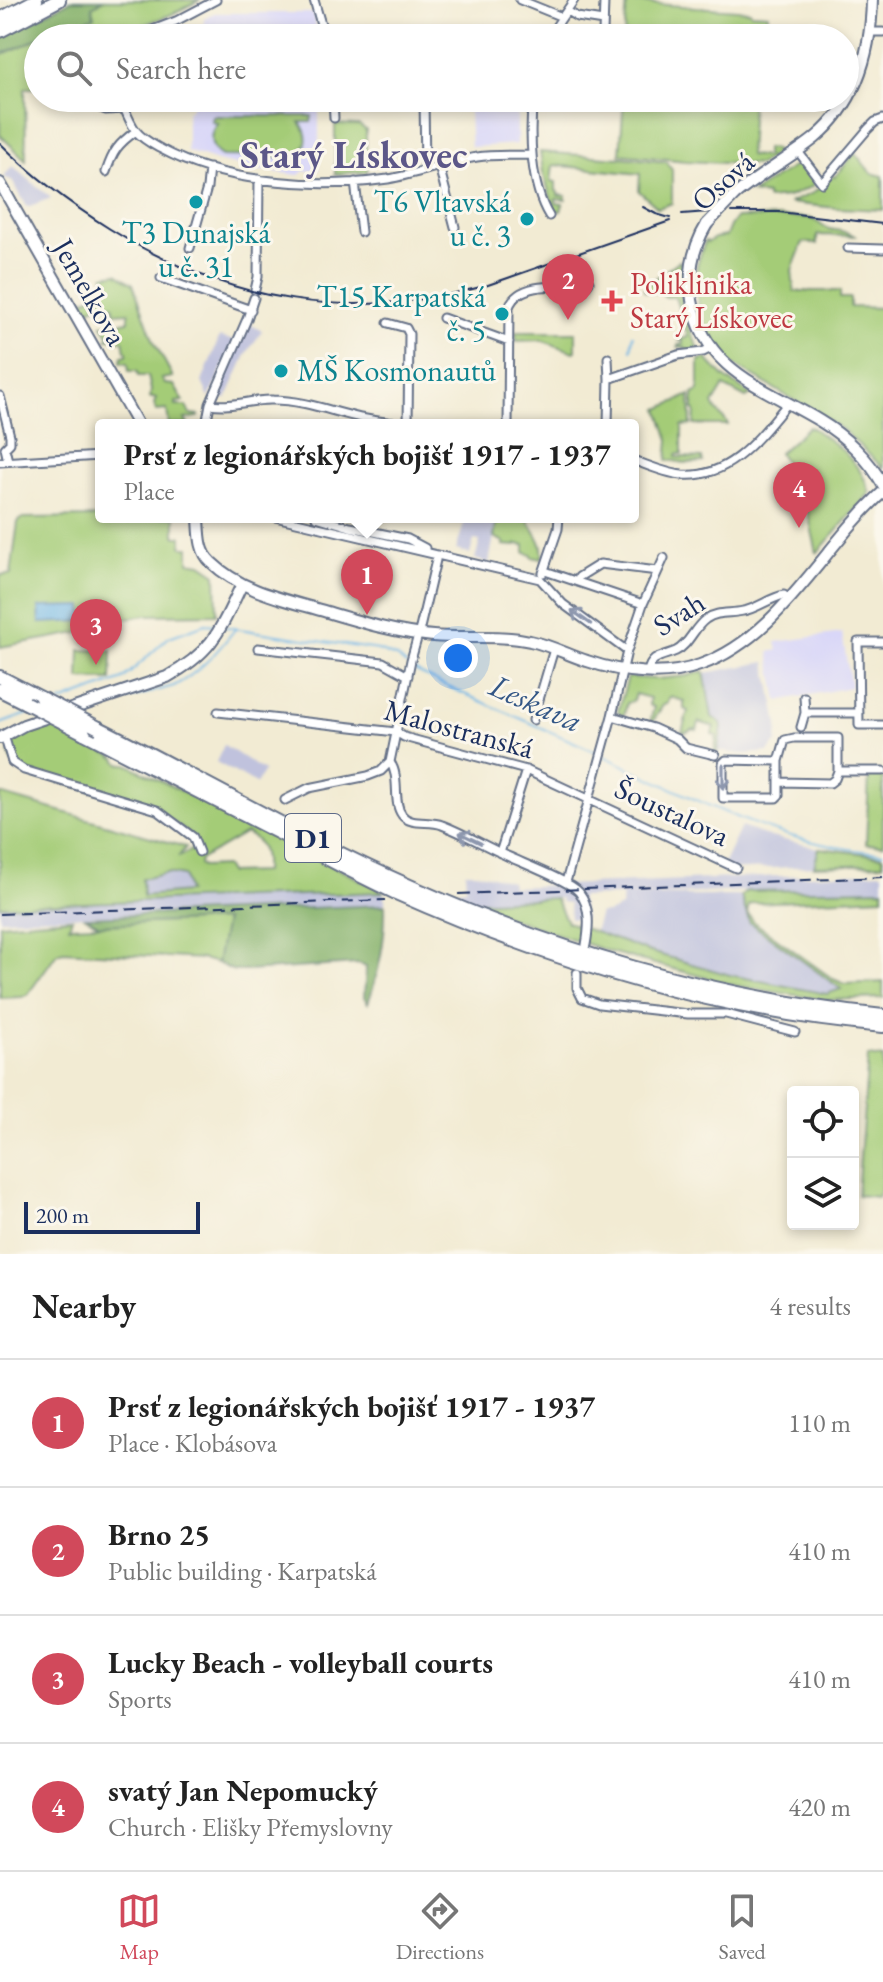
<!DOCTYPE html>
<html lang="en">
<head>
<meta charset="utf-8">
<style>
	:root { --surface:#fff; --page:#f2f2f2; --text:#222; --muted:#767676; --line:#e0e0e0; --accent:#d1495b }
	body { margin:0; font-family:"EB Garamond",serif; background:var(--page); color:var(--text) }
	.controls { position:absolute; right:24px; bottom:24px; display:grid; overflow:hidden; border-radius:8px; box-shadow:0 4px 12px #0003 }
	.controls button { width:72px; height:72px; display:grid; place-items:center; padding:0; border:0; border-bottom:2px solid var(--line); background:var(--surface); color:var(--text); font:40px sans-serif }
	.scale { position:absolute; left:24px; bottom:20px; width:176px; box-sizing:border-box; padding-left:8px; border:4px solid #1b2f5e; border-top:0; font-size:22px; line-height:28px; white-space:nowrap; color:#1b2f5e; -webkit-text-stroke:6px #fbf7ec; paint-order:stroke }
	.you { position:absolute; left:458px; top:658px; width:28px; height:28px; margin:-20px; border:6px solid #fff; border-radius:50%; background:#1a73e8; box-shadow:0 0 0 12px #1a73e833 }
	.badge { display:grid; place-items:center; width:52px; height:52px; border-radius:50%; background:var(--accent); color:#fff; font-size:26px; font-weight:700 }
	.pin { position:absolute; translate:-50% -66px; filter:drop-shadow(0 2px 4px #0008) }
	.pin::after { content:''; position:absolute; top:42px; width:28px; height:24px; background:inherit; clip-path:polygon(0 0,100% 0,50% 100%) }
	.popup { position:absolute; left:95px; top:419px; width:544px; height:104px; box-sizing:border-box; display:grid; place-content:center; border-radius:8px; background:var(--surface); filter:drop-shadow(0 2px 6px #0005); font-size:26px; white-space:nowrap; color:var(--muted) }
	.popup b { font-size:30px; color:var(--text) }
	.popup::after { content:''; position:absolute; left:50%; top:100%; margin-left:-16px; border:16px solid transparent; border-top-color:var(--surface) }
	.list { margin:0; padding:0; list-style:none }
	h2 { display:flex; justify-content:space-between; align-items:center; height:104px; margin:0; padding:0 32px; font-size:34px }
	h2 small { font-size:26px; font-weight:400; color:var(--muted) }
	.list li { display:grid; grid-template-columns:52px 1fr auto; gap:24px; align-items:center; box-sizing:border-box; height:128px; padding:0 32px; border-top:2px solid var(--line) }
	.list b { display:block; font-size:30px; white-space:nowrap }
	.list p { margin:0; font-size:26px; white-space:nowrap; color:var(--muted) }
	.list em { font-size:26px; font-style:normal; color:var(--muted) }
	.icon { flex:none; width:44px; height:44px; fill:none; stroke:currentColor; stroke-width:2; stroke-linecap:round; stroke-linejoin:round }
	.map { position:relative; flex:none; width:883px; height:1254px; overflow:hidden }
	.search { position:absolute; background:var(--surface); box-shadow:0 4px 12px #0003; left:24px; right:24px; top:24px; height:88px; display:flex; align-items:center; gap:20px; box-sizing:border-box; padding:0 28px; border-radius:44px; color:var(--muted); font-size:30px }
	.sheet { height:616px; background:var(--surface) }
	nav { display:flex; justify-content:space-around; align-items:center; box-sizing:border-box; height:112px; border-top:2px solid var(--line); background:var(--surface); font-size:22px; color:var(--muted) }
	nav a { display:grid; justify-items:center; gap:4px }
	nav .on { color:var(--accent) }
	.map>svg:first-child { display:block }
	.built { fill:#d9d7f8 }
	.industrial { fill:#c0c2dd }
	.green { fill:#a4cc77; stroke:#607e6a; stroke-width:2; fill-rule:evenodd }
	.forest { fill:#83b068; stroke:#4f7063; stroke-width:2 }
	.water { fill:#6db5e5; stroke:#4472a2; stroke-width:2 }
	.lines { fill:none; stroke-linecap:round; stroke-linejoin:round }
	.stream { stroke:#6db5e5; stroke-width:2 }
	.street-casing { stroke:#667187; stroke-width:11 }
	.secondary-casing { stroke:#667187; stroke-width:14 }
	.highway-casing { stroke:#667187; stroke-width:16 }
	.street { stroke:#fff; stroke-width:7 }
	.secondary { stroke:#fff; stroke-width:10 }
	.highway { stroke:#fff; stroke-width:12 }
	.tram { stroke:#1b2f5e; stroke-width:2 }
	.rail { stroke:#1b2f5e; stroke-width:2; stroke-dasharray:12 6; stroke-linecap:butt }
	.secondary-bridge-casing { stroke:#667187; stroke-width:14; stroke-linecap:butt }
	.highway-bridge-casing { stroke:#667187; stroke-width:16; stroke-linecap:butt }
	.secondary-bridge { stroke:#fff; stroke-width:10 }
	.highway-bridge { stroke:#fff; stroke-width:12 }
	.oneway { stroke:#8d97ae }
	.culture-dot { fill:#0f9aa8; stroke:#fbf7ec; stroke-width:3 }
	.health-dot { fill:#e0444e; stroke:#fbf7ec; stroke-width:3 }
	.labels { text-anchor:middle; stroke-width:6; stroke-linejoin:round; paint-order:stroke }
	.shield { fill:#fbf7ec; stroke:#5e6b89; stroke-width:2 }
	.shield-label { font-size:28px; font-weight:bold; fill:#1b2f5e }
	.street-label { font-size:30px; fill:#1b2f5e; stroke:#fbf7ec }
	.culture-label { font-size:30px; fill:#0d838f; stroke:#fbf7ec; text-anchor:end }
	.health-label { font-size:30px; fill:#be3a42; stroke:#fbf7ec; text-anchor:start }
	.water-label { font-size:32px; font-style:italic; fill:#345786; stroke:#fbf7ec }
	.district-label { font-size:38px; font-weight:bold; fill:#5c5788; stroke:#fbf7ec }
</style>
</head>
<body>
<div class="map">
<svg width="883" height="1254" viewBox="0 0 883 1254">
	<rect width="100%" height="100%" fill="#fbf7ec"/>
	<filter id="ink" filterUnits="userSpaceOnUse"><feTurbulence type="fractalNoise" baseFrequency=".0125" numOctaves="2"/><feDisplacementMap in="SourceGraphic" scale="16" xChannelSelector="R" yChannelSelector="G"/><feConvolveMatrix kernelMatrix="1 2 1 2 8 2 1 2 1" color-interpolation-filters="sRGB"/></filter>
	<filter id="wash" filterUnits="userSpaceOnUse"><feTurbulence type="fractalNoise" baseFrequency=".006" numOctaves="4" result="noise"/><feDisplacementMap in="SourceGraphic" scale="32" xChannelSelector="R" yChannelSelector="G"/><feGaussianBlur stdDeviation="1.8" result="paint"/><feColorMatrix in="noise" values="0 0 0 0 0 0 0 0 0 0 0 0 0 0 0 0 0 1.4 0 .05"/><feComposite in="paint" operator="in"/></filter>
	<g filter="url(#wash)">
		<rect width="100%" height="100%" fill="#f2ebd3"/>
		<!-- built -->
		<path class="built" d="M214 13H312L320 38H204V19Z
			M194 98H326V109H319V170L304 171 299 175 258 170 217 161 187 151V113L194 104Z
			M468 98H517V144L471 147Z
			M842 633 851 687 778 701 769 652 778 650 776 642Z"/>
		<!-- industrial -->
		<path class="industrial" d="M13 166 45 193 51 198 27 207 14 183 8 178 6 179 4 176Z
			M248 323 262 331 247 353 226 399 217 396Z
			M221 337 234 341 209 398 202 382 219 338Z
			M466 517H488L497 520 489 563 475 559 480 541 474 540 470 554 456 550Z
			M766 662 778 725 777 742 768 752 743 754 718 751 723 728 721 722 712 717 705 673Z
			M224 745 264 771 256 784 216 762Z
			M741 827 771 837 819 848 814 866 727 870 722 867Z
			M465 872H476L511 881 512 887 883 872V889L747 891 626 896H741L749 923 842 990 827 994 730 975 647 951 594 932 600 913H608L621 907 623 896 580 897 585 918 570 919 569 903 561 902 560 899 564 898 458 902V889L466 888Z
			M167 873 184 876 189 892 143 896 142 879Z
			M385 892V905L0 919V906Z"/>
		<!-- green -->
		<path class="green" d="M104 0H200L170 15 108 38H38V88H25L26 160 0 135V55L26 44Z
			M627 2 750 11 751 13 768 14V29L750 27 749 30 761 32V34L767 35V38H624Z
			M624 98H779V101L752 100 749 155 766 157V148L775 149V154L759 165 686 161 620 154Z
			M213 116H312L311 122H300C310 136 309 149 293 157L222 156C209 149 208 133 218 123L212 122Z
			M335 124 359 125 366 130V151L364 153H369L367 172 335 174Z
			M540 152 620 158 621 157 667 162 672 170V203L658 208 639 191 640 174 553 165 551 181 556 182V191L558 192V195L566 196V200L556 199V203L563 204 561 211H555L543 173Z
			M855 153 871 173 883 176V210L836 208 789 203 813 193 833 176 835 177Z
			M802 161C808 169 818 177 813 186L788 197 767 199V195L752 193Z
			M771 217C778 217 808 217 812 219 818 221 822 227 829 229 838 231 847 231 855 236L817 235V244L803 242 792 270 794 291H840V298H850V307L883 308V468L842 429 733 364 715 344 701 317 696 292 697 265 705 241 708 242 715 238 726 236 730 226 736 218Z
			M679 261 682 263C678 294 684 321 699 349L688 351 684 347H678V345L683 344V341L679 340 688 337 675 297H664L663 293 644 291V287Z
			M117 273 133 284 154 342 173 377 162 379 165 384 174 385 183 401 176 402V406H186L190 414 199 415V417L185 419 188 425H169L167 410 156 411 154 404 156 398H150L151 390 148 376H138L137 371H129L128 363 121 362 122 356 127 355V351H125L123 340 114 341 112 339H107L110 337 102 325 129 321V312L115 313 113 304 95 306 83 313 78 304 90 297 101 295 105 285 104 275Z
			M515 332H576V351L574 352 541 340 517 341Z
			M706 358 724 377 751 395 746 398 724 386 713 404C717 415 726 418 728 425H694L695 411 693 410V394L699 391V360Z
			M690 395 691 425 682 426V454H677L676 457 702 458 703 462 685 463 667 460 669 440 659 409Z
			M809 426C835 443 861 461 870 493L817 553 804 496 817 493 812 470 806 471V474L794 476 779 453Z
			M101 517H175V536H182V547H189V562L201 564 216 574 217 614 146 615 95 623V630L0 647V575L11 574 18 522 23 518Z
			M488 517H527C533 532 545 541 542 559L532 557V555L525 553V545L517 544 516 546 503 545 504 542 494 537 497 520Z
			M80 650 112 651 111 680 79 679Z
			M704 671 712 717 721 723 722 728 717 753 714 752 717 736 712 734 714 727 699 722 697 730 693 729 685 733 682 732 688 711 684 709V701L670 697 667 704 663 705 652 723H650L654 707 649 705 650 698 635 694 633 701 627 703 624 715H620L618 711 628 677 657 679 687 676Z
			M44 724H51L116 758C118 764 121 764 127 764L385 892 0 906V794L186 847 178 857 197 847 193 837 157 810 24 770 12 762 9 752C18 732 25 730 44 724ZM246 833C263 841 265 854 264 872L229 873 225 866 203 867 199 864 200 860ZM167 873 184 876 188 892 143 896 142 879Z
			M869 776H883V845L866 844Z
			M819 848 883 856V864L814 866Z
			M883 889V897L753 903 749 905 747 913 754 922 833 979 845 984 883 982V998L827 1000 737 986 610 952 484 909 470 902 555 898 567 922 647 951 730 975 827 994 841 989 749 922 741 896 747 891Z
			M72 918 69 926 226 920 217 963 202 959 63 951 57 953 28 994 22 997 0 998V924Z
			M868 1056 883 1058V1165L881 1189 877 1197 857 1195Z"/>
		<!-- forest -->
		<path class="forest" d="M71 0H104L92 7 94 17 66 29 61 24 26 44 0 55V38Z
			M385 905C386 937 379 972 368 1003L364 997 366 967 358 964 247 971H234L217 963 225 920 100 925 86 917Z"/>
		<!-- water -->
		<path class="water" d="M83 606 84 621 40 623 39 607Z"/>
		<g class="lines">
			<!-- stream -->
			<path class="stream" d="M631 350 633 335
				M226 627 378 650 398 658 406 665
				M411 669 437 682 599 753
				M61 702 123 679 169 637 205 624 216 625
				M85 710 174 686C200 672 218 651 236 628
				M0 724 33 712
				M25 734 49 722
				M604 756C697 800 778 845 883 853"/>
		</g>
	</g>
	<g filter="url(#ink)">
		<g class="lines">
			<!-- street casing -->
			<g class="street-casing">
				<path id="street" d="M314 0 325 38
					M520 0 562 17
					M567 11 577 17 603 21
					M870 32H883
					M603 33 604 1
					M132 38 176 21 216 0
					M548 38 574 0
					M72 98 106 110 125 109
					M120 98C125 109 129 122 136 131 142 139 152 144 161 149 225 184 317 189 388 179 418 174 447 162 477 157 495 154 514 156 532 155
					M333 98 334 118
					M424 98 425 170
					M533 98C529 133 530 185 549 216
					M797 150 822 183 868 129 875 122 883 119
					M439 166 455 227
					M106 172C113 151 118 144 136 131
					M355 182 361 232
					M190 248 207 188 209 168
					M848 248 883 249
					M161 278 251 310
					M255 290 258 277 259 179
					M443 318 509 342
					M388 323 406 328 409 334 408 425
					M608 358 609 379
					M0 396 10 436V443L5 448 8 461
					M210 404C232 408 251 399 273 400 305 400 335 413 366 419 380 422 395 423 410 425
					M206 425 210 404 247 319 254 298
					M508 425 509 307C519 280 562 287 585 287L589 282
					M608 425 609 379 678 355 703 352 711 348
					M633 460C649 466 665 473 682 475 731 479 760 436 788 403
					M0 462 101 456
					M275 517 540 579 563 604 627 651
					M316 517 350 527 408 539 425 548
					M545 571 643 604
					M543 573 558 529 559 517
					M578 581 579 577 600 564 658 571
					M883 642H858L859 725H883
					M258 648 383 662 408 676
					M648 672C651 655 663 657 676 651 689 645 694 627 706 619 717 611 730 614 743 611 757 609 769 598 784 595L788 599
					M804 697 805 713H859
					M218 712 396 732 404 737 526 770 736 868
					M612 716 653 728 677 739 686 748 715 755
					M533 720 554 649
					M801 727 805 713
					M4 735 12 762 24 770 157 810 193 837 199 852
					M779 761 726 760 723 763V798H776L779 795V782L830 783 835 779 838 771H883
					M390 762C401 777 392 802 402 815 410 826 430 820 442 825 463 833 483 845 503 854 519 862 570 881 579 892 591 907 589 928 586 945
					M779 782V761L785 740 794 738H838V771
					M285 800 309 788 368 776 381 771 390 762 411 660 420 628 436 560
					M500 853 526 770
					M566 882 612 716 627 651 643 604 664 558
					M577 973V988L582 998 599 1004 688 1014H726L795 1032"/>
			</g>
			<!-- secondary casing -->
			<g class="secondary-casing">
				<path id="secondary" d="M0 183 138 425
					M735 195C760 174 790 158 815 138 857 103 871 52 872 0
					M707 224C693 247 688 274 692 300 704 372 766 388 820 421 845 436 869 459 883 485
					M199 517C200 533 199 551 211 562 242 592 287 600 327 612 361 622 397 633 433 636 463 639 502 634 530 641 550 645 568 655 587 661 622 673 665 678 700 665 780 637 822 547 883 492
					M0 738 24 725 167 677C214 651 220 630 242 584"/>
			</g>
			<!-- highway casing -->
			<g class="highway-casing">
				<path id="highway" d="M0 19 36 0
					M0 31 59 0
					M0 677 41 698
					M0 690 26 703
					M99 728C203 780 305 840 412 887 562 954 719 998 883 1016
					M84 733C150 767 216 801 283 835 320 855 357 875 396 893 551 962 714 1011 883 1026"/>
			</g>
			<!-- street -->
			<use href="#street" class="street"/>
			<!-- secondary -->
			<use href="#secondary" class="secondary"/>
			<!-- highway -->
			<use href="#highway" class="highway"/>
			<!-- tram -->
			<path class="tram" d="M0 143C33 176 70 204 110 229 230 304 351 323 488 285L670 221
				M643 207 656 214 670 218
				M731 212H779L883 224
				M682 214 708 212"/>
			<!-- rail -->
			<path class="rail" d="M458 894 883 877
				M0 914 385 900"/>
			<!-- secondary-bridge casing -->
			<g class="secondary-bridge-casing">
				<path id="secondary-bridge" d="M707 224 735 195"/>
			</g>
			<!-- highway-bridge casing -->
			<g class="highway-bridge-casing">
				<path id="highway-bridge" d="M41 698 99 728
					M26 703 84 733"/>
			</g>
			<!-- secondary-bridge -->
			<use href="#secondary-bridge" class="secondary-bridge"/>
			<!-- highway-bridge -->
			<use href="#highway-bridge" class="highway-bridge"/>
		</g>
		<!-- one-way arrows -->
		<defs><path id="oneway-shaft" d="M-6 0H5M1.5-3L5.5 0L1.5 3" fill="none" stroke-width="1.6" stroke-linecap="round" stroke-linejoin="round" transform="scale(2)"/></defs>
		<g class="oneway">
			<use href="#oneway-shaft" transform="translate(581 617) rotate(-144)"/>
			<use href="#oneway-shaft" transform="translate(723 777) rotate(90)"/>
			<use href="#oneway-shaft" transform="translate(470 838) rotate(-154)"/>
		</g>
	</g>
	<!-- markers -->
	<g class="culture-dot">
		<circle cx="196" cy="202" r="8"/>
		<circle cx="527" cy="219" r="8"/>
		<circle cx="502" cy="314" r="8"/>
		<circle cx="281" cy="371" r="8"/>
	</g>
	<path class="health-dot" d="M608 289h8v8h8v8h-8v8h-8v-8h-8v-8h8z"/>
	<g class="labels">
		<!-- shield labels -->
		<rect class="shield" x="285" y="814" width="56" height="48" rx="6"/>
		<g class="shield-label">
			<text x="313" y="848">D1</text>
		</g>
		<!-- street labels -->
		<g class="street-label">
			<text transform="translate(723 181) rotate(-42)" y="10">Osová</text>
			<text transform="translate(90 292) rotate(60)" y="10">Jemelkova</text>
			<text transform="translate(679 614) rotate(-33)" y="10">Svah</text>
			<text transform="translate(459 729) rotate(15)" y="10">Malostranská</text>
			<text transform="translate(672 812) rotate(25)" y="10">Šoustalova</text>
		</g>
		<!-- culture labels -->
		<g class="culture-label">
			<text x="511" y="212">T6 Vltavská<tspan x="511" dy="34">u č. 3</tspan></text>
			<text x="196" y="243" text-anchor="middle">T3 Dunajská<tspan x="196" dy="34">u č. 31</tspan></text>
			<text x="486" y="307">T15 Karpatská<tspan x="486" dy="34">č. 5</tspan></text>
			<text x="297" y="381" text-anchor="start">MŠ Kosmonautů</text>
		</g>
		<!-- health labels -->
		<g class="health-label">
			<text x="630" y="294">Poliklinika<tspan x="630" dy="34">Starý Lískovec</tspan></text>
		</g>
		<!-- water labels -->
		<g class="water-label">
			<text transform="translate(536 703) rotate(24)" y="11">Leskava</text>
		</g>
		<!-- district labels -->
		<g class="district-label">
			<text x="354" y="168">Starý Lískovec</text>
		</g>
	</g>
</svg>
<div class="controls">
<button><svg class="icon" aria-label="locate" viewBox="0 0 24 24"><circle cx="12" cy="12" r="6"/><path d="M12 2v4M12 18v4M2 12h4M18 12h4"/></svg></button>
<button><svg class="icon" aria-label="layers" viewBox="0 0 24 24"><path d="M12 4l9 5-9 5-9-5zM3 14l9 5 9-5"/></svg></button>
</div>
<div class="scale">200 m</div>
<div class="you"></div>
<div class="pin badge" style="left:367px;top:615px">1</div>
<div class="popup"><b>Prsť z legionářských bojišť 1917 - 1937</b>Place</div>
<div class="pin badge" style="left:568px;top:320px">2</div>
<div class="pin badge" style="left:96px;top:665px">3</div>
<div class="pin badge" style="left:799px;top:528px">4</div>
<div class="search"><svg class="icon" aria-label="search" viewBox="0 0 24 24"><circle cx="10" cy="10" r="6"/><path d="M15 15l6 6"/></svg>Search here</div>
</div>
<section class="sheet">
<h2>Nearby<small>4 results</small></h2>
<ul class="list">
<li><span class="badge">1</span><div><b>Prsť z legionářských bojišť 1917 - 1937</b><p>Place · Klobásova</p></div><em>110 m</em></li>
<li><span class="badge">2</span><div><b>Brno 25</b><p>Public building · Karpatská</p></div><em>410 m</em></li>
<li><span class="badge">3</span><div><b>Lucky Beach - volleyball courts</b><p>Sports</p></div><em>410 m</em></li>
<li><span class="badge">4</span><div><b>svatý Jan Nepomucký</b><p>Church · Elišky Přemyslovny</p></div><em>420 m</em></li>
</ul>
</section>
<nav>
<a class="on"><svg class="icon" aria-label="map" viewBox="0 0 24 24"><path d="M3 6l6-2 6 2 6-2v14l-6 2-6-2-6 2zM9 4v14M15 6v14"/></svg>Map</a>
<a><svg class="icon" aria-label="directions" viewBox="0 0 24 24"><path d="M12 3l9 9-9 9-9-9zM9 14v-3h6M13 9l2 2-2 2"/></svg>Directions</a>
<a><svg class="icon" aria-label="saved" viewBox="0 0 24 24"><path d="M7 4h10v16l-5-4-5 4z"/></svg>Saved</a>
</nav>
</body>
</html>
